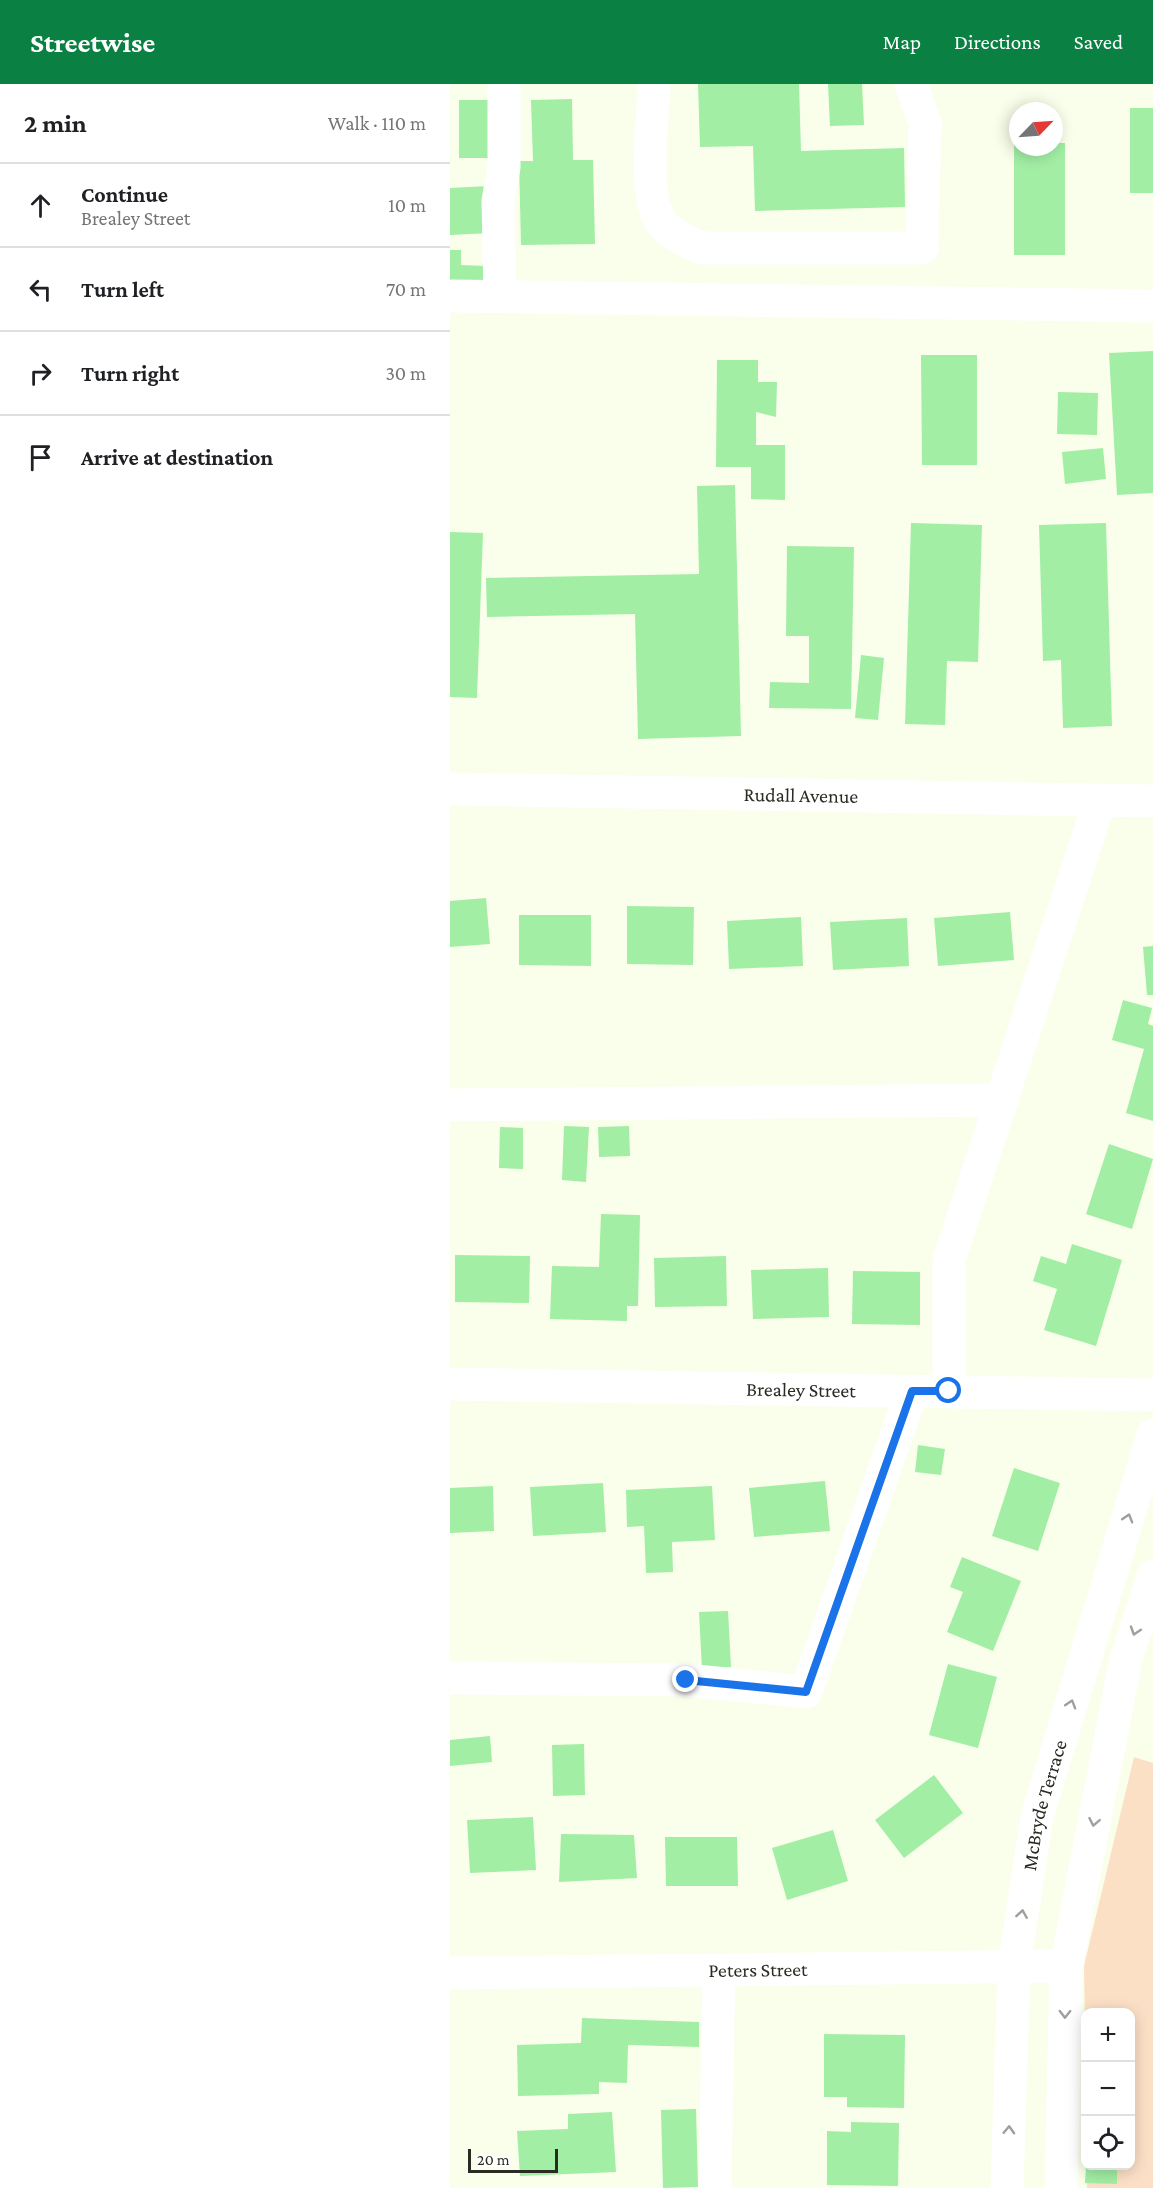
<!DOCTYPE html>
<html lang="en">
<head>
<meta charset="utf-8">
<style>
	:root { --surface:#fff; --page:#f6f6f6; --text:#202124; --muted:#757577; --line:#e0e0e0; --accent:#0b8043 }
	body { margin:0; font-family:"Crimson Pro",serif; background:var(--page); color:var(--text) }
	.controls { position:absolute; right:18px; bottom:18px; display:grid; overflow:hidden; border-radius:12px; box-shadow:0 3px 15px #0003 }
	.controls button { width:54px; height:54px; display:grid; place-items:center; padding:0; border:0; border-bottom:2px solid var(--line); background:var(--surface); color:var(--text); font:30px sans-serif }
	.compass { position:absolute; left:559px; top:18px; width:54px; height:54px; border-radius:50%; background:var(--surface); box-shadow:0 3px 15px #0003; rotate:65deg }
	.scale { position:absolute; left:18px; bottom:15px; width:90px; box-sizing:border-box; padding-left:6px; border:3px solid #2a2c24; border-top:0; font-size:16px; line-height:21px; white-space:nowrap; color:#2a2c24; -webkit-text-stroke:4px #fff; paint-order:stroke }
	.stop { position:absolute; width:18px; height:18px; margin:-14px; border:4px solid #1a73e8; border-radius:50%; background:#fff }
	.stop.end { background:#1a73e8; border-color:#fff; box-shadow:0 2px 6px #0008 }
	.list { margin:0; padding:0; list-style:none }
	h2 { display:flex; justify-content:space-between; align-items:center; height:78px; margin:0; padding:0 24px; font-size:26px }
	h2 small { font-size:20px; font-weight:400; color:var(--muted) }
	.list li { display:grid; grid-template-columns:39px 1fr auto; gap:18px; align-items:center; box-sizing:border-box; height:84px; padding:0 24px; border-top:2px solid var(--line) }
	.list b { display:block; font-size:22px; white-space:nowrap }
	.list p { margin:0; font-size:20px; white-space:nowrap; color:var(--muted) }
	.list em { font-size:20px; font-style:normal; color:var(--muted) }
	.icon { flex:none; width:33px; height:33px; fill:none; stroke:currentColor; stroke-width:2; stroke-linecap:round; stroke-linejoin:round }
	.map { position:relative; flex:none; width:703px; height:2104px; overflow:hidden }
	header { display:flex; align-items:center; gap:36px; box-sizing:border-box; height:84px; padding:0 30px; background:var(--accent); color:#fff }
	header strong { font-size:28px }
	nav { display:flex; gap:33px; margin-inline-start:auto; font-size:21px }
	main { display:flex }
	aside { flex:1; background:var(--surface) }
	.map>svg:first-child { display:block }
	.green { fill:#fce0c6 }
	.building { fill:#a2eea5 }
	.lines { fill:none; stroke-linecap:round; stroke-linejoin:round }
	.minor { stroke:#fff; stroke-width:33 }
	.major { stroke:#fff; stroke-width:33 }
	.oneway { stroke:#9fa09c }
	.route { stroke:#1a73e8; stroke-width:8 }
	.labels { text-anchor:middle; stroke-width:6; stroke-linejoin:round; paint-order:stroke }
	.street-label { font-size:20px; fill:#2a2c24; stroke:#fff }
</style>
</head>
<body>
<header>
<strong>Streetwise</strong>
<nav><a>Map</a><a>Directions</a><a>Saved</a></nav>
</header>
<main>
<aside>
<h2>2 min<small>Walk · 110 m</small></h2>
<ul class="list">
<li><svg class="icon" aria-label="ahead" viewBox="0 0 24 24"><path d="M12 20V5M6 11l6-6 6 6"/></svg><div><b>Continue</b><p>Brealey Street</p></div><em>10 m</em></li>
<li><svg class="icon" aria-label="left" viewBox="0 0 24 24"><path d="M17 20v-9H6M10 6l-5 5 5 5"/></svg><div><b>Turn left</b></div><em>70 m</em></li>
<li><svg class="icon" aria-label="right" viewBox="0 0 24 24"><path d="M7 20v-9h11M14 6l5 5-5 5"/></svg><div><b>Turn right</b></div><em>30 m</em></li>
<li><svg class="icon" aria-label="arrive" viewBox="0 0 24 24"><path d="M6 21V4h12l-3 4 3 4H6"/></svg><div><b>Arrive at destination</b></div></li>
</ul>
</aside>
<div class="map">
<svg width="703" height="2104" viewBox="0 0 703 2104">
	<rect width="100%" height="100%" fill="#f9ffea"/>
	<!-- green -->
	<path class="green" d="M684 1673 703 1679V2104H637L636 2082H680V1928H636V2004L634 1882Z"/>
	<!-- building -->
	<path class="building" d="M248 0H349L351 67 454 64 455 123 305 127 303 62 250 63Z
		M378 0H412L414 41 380 42Z
		M122 15 123 76H143L145 160 71 161 69 77H83L81 16Z
		M9 16H38V74H9Z
		M680 24H703V109H680Z
		M604 59H615V171H564V60H568V63H604Z
		M39 102 41 149 0 151V104Z
		M0 166H11V181L37 182 36 205 0 204Z
		M703 267V409L667 411 659 269Z
		M471 271H527V381H472Z
		M267 276H308V298H327L326 333 306 328V361H335V416L301 415V383H266Z
		M608 308 648 309 647 351 607 350Z
		M653 364 656 395 615 400 612 368Z
		M285 401 291 652 188 655 185 530 37 533 36 494 249 490 247 402Z
		M461 439 532 441 528 578 497 577 495 641 455 640Z
		M656 439 662 642 613 644 611 576 593 577 589 441Z
		M0 448 33 449 27 614 0 613Z
		M337 462 404 463 401 625 319 624 320 598 359 599V552H336Z
		M411 571 434 574 428 636 405 634Z
		M36 814 40 860 0 863V817Z
		M177 822 244 823 243 881 177 880Z
		M560 828 564 876 488 882 484 834Z
		M69 831H141V882L69 881Z
		M351 833 353 882 279 885 277 837Z
		M457 834 459 882 383 886 380 838Z
		M703 862V911H697L693 863Z
		M673 916 702 924 698 940 703 942V1037L676 1029 694 965 662 956Z
		M114 1042 139 1043 136 1098 112 1096Z
		M179 1042 180 1072 149 1073 148 1043Z
		M50 1043 73 1044V1085L49 1084Z
		M659 1060 703 1075 682 1145 636 1130Z
		M151 1130 190 1131 188 1222H177V1237L100 1235 102 1182 149 1183Z
		M622 1160 672 1176 646 1262 594 1246 607 1205 583 1197 591 1172 616 1180Z
		M5 1171 80 1172 79 1219 5 1218Z
		M276 1172 277 1222 205 1223 204 1174Z
		M378 1184 379 1233 303 1235 301 1186Z
		M403 1187 470 1188V1241L402 1240Z
		M468 1361 495 1365 491 1391 465 1388Z
		M564 1384 610 1399 588 1467 542 1452Z
		M375 1397 380 1447 304 1453 299 1404Z
		M153 1399 156 1448 83 1452 80 1403Z
		M43 1402 44 1447 0 1449V1404Z
		M262 1402 265 1456 222 1458 223 1488 196 1489 194 1442 177 1443 176 1406Z
		M512 1473 571 1497 543 1567 497 1548 513 1508 500 1503Z
		M278 1527 281 1583 252 1585 249 1528Z
		M498 1580 547 1593 528 1664 479 1651Z
		M40 1652 42 1678 0 1682V1656Z
		M134 1660 135 1711 103 1712 102 1661Z
		M484 1691 513 1729 454 1774 425 1736Z
		M83 1733 86 1786 20 1789 17 1736Z
		M383 1746 398 1797 337 1816 322 1764Z
		M111 1750 184 1751 187 1794 109 1798Z
		M215 1753H287L288 1802H216Z
		M132 1934 249 1938V1963L178 1961 177 1999 149 1998V2010L68 2012 67 1961 131 1959Z
		M374 1950 455 1951 454 2024 397 2023V2013H374Z
		M246 2025 248 2103 213 2104 211 2026Z
		M162 2028 166 2088 70 2092 67 2047 118 2045V2030Z
		M401 2038 449 2039 448 2102 377 2101V2047L401 2048Z
		M636 2082H667V2100L635 2099Z"/>
	<g class="lines">
		<!-- minor -->
		<g class="minor">
			<path d="M204 0C203 33 194 105 208 133 215 149 237 157 252 164H472L475 39 461 0"/>
			<path d="M0 212 703 222"/>
			<path d="M50 212 48 117 54 83V0"/>
			<path id="s1" d="M0 705 703 717"/>
			<path d="M0 1021 553 1016"/>
			<path id="s2" d="M0 1300 703 1311"/>
			<path d="M499 1307V1176L650 716"/>
			<path d="M0 1594 236 1596 356 1608 462 1307"/>
			<path id="s3" d="M0 1889 616 1882"/>
			<path d="M265 2104 269 1887"/>
		</g>
		<!-- major -->
		<g class="major">
			<path id="s4" d="M557 2104 564 1882 587 1733 703 1351"/>
			<path d="M611 2104 616 1882 676 1575 703 1492"/>
		</g>
	</g>
	<!-- one-way arrows -->
	<defs><path id="oneway-chevron" d="M-2-3.5L2.5 0L-2 3.5" fill="none" stroke-width="1.6" stroke-linecap="round" stroke-linejoin="round" transform="scale(1.5)"/></defs>
	<g class="oneway">
		<use href="#oneway-chevron" transform="translate(678 1434) rotate(-73)"/>
		<use href="#oneway-chevron" transform="translate(685 1547) rotate(108)"/>
		<use href="#oneway-chevron" transform="translate(621 1620) rotate(-73)"/>
		<use href="#oneway-chevron" transform="translate(644 1738) rotate(101)"/>
		<use href="#oneway-chevron" transform="translate(572 1830) rotate(-81)"/>
		<use href="#oneway-chevron" transform="translate(615 1930) rotate(91)"/>
		<use href="#oneway-chevron" transform="translate(559 2046) rotate(-88)"/>
	</g>
	<g class="lines">
		<!-- route -->
		<path class="route" d="M236 1596 356 1608 462 1307H499"/>
	</g>
	<g class="labels">
		<!-- street labels -->
		<g class="street-label">
			<text dy="7" stroke="none"><textPath href="#s1" startOffset="351">Rudall Avenue</textPath></text>
			<text dy="7" stroke="none"><textPath href="#s2" startOffset="351">Brealey Street</textPath></text>
			<text dy="7" stroke="none"><textPath href="#s4" startOffset="386">McBryde Terrace</textPath></text>
			<text dy="7" stroke="none"><textPath href="#s3" startOffset="308">Peters Street</textPath></text>
		</g>
	</g>
</svg>
<div class="controls">
<button>+</button>
<button>−</button>
<button><svg class="icon" aria-label="locate" viewBox="0 0 24 24"><circle cx="12" cy="12" r="6"/><path d="M12 2v4M12 18v4M2 12h4M18 12h4"/></svg></button>
</div>
<svg class="compass" viewBox="-18 -18 36 36"><path d="M0-13l5 13h-10z" fill="#e53935"/><path d="M0 13l5-13h-10z" fill="#757577"/></svg>
<div class="scale">20 m</div>
<div class="stop" style="left:499px;top:1307px"></div>
<div class="stop end" style="left:236px;top:1596px"></div>
</div>
</main>
</body>
</html>
